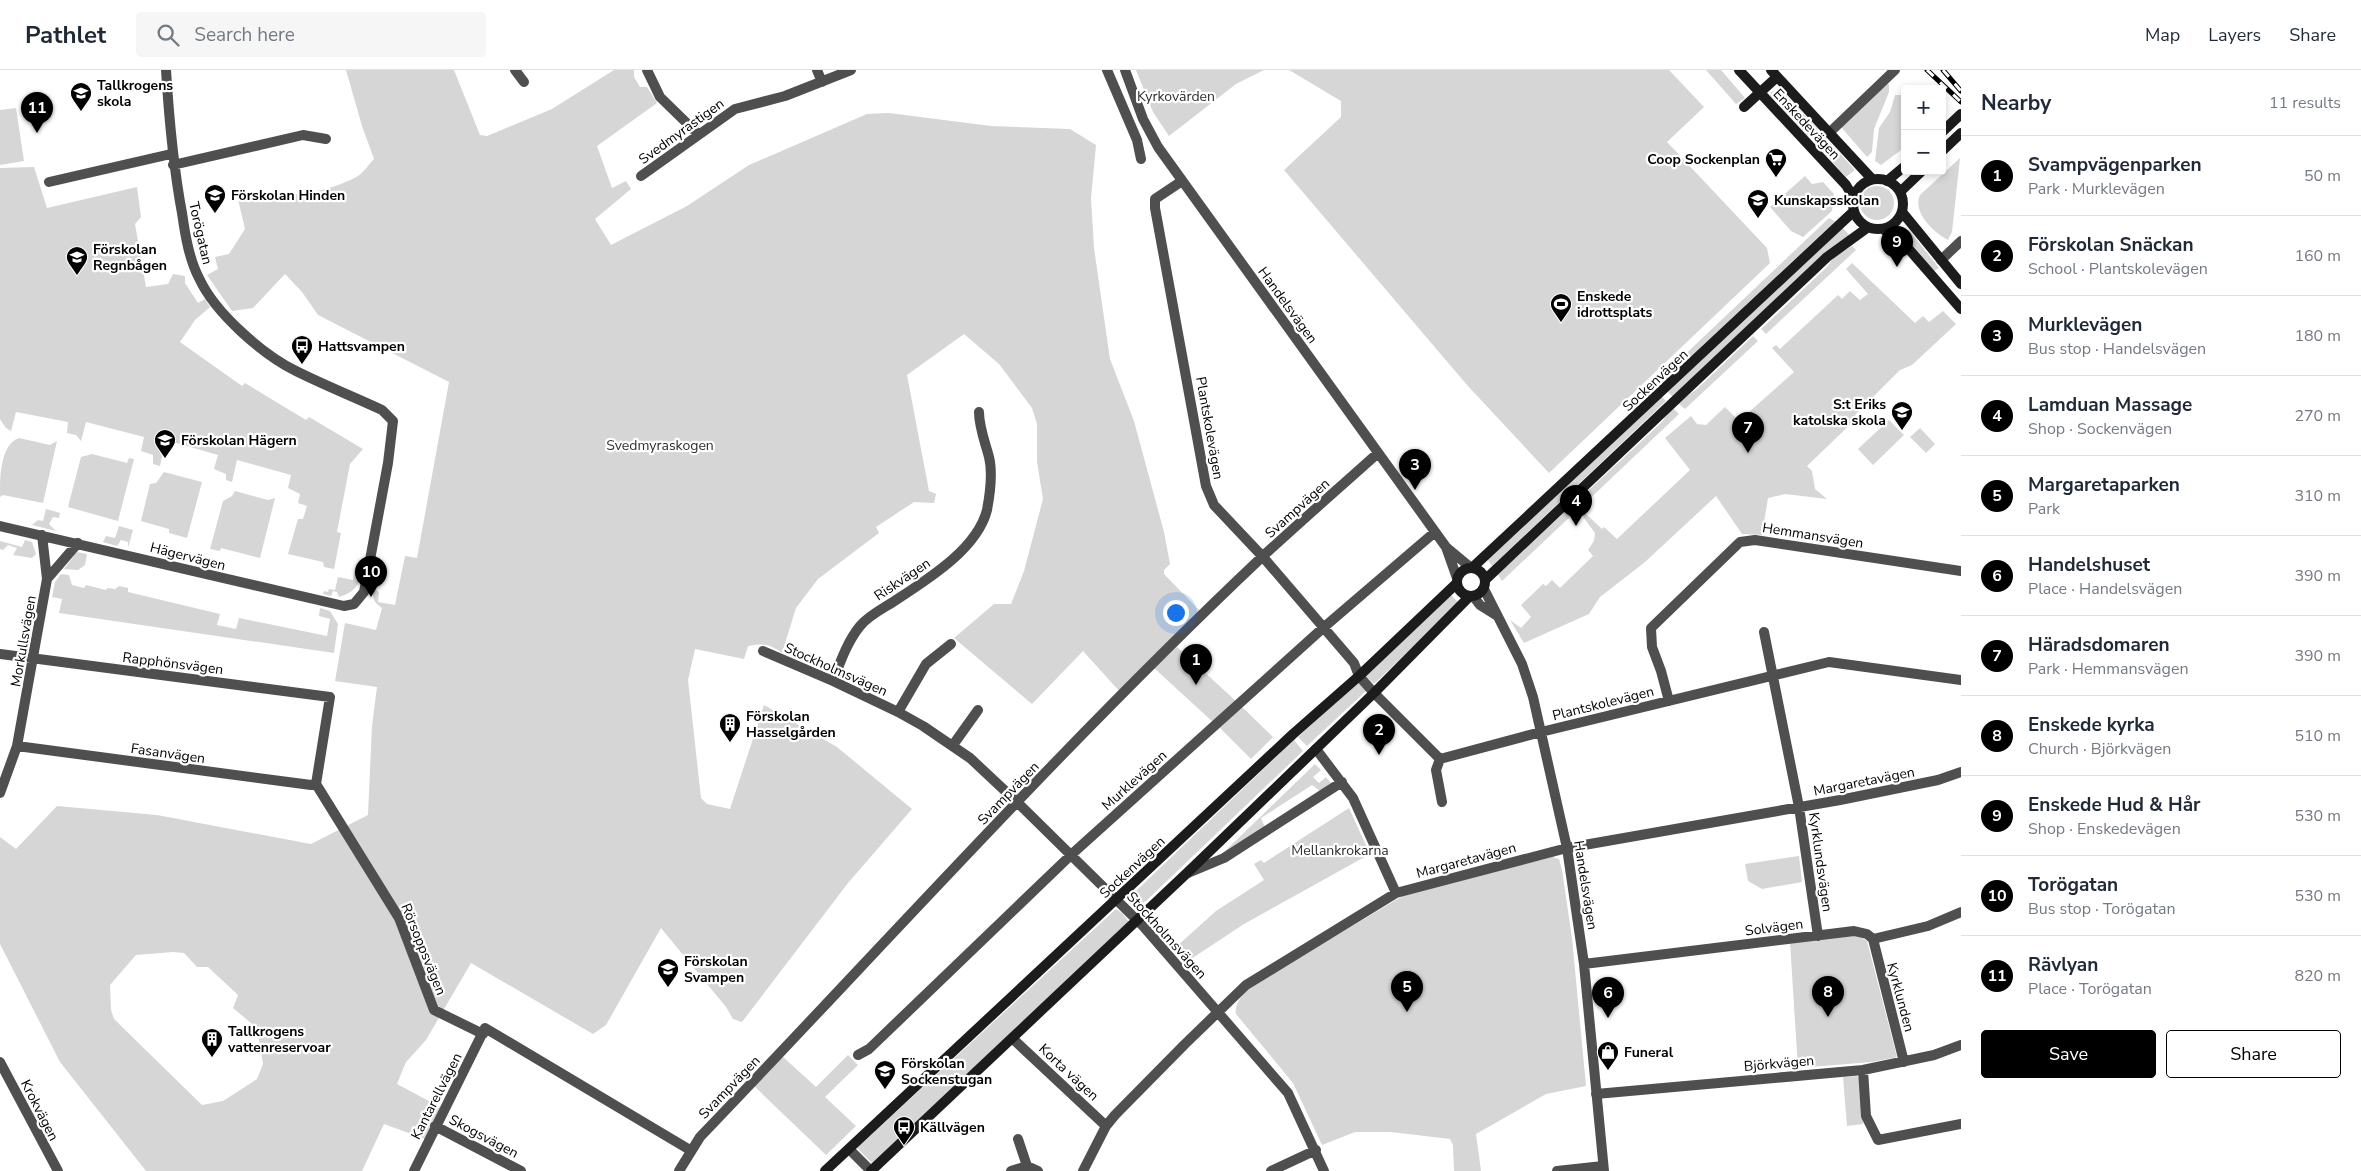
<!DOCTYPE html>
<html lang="en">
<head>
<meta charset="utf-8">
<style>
	:root { --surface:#fff; --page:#f6f6f7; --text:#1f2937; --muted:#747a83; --line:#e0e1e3; --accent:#000 }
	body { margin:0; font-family:"Nunito Sans",sans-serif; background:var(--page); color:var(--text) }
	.controls { position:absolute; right:15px; top:15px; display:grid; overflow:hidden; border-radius:5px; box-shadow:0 2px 8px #0003 }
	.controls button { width:45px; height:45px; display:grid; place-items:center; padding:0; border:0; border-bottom:1px solid var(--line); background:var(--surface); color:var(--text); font:25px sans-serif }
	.you { position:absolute; left:1175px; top:542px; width:18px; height:18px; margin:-12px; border:4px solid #fff; border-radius:50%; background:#1a73e8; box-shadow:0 0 0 8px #1a73e833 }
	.badge { display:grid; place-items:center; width:32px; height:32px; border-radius:50%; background:var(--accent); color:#fff; font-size:16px; font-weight:700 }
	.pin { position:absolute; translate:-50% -41px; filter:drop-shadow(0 1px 2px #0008) }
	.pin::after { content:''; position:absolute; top:26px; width:18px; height:15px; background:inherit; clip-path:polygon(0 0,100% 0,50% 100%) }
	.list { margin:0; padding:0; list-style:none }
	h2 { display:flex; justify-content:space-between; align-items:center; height:65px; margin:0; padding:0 20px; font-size:21px }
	h2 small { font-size:16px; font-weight:400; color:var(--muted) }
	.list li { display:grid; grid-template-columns:32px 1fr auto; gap:15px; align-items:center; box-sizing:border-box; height:80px; padding:0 20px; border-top:1px solid var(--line) }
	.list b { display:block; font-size:19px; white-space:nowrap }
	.list p { margin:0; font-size:16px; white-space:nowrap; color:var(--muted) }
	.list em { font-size:16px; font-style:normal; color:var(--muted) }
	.actions { display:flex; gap:10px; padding:15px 20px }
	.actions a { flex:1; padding:11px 0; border:1px solid var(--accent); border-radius:5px; text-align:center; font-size:18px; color:var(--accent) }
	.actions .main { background:var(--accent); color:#fff }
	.icon { flex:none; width:28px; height:28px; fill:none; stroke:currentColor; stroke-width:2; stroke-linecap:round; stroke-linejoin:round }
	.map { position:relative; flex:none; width:1961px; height:1101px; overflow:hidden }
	header { display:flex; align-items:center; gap:30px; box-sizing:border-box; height:70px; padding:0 25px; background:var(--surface); border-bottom:1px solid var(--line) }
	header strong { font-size:24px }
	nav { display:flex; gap:28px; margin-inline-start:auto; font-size:18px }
	.search { width:350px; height:45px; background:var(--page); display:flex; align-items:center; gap:12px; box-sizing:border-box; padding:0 18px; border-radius:5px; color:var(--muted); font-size:19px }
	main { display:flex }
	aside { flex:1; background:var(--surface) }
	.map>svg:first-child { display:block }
	.green { fill:#d6d6d6; fill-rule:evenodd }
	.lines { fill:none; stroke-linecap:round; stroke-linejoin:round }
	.street { stroke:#4f4f4f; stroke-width:10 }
	.secondary { stroke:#1c1c1c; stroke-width:10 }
	.rail-casing { stroke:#000; stroke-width:5 }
	.rail { stroke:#fff; stroke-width:3; stroke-dasharray:9; stroke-linecap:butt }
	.labels { text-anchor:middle; stroke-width:4.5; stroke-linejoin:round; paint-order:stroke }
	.poi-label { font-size:14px; font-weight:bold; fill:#000; stroke:#fff; text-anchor:start }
	.park-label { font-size:14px; fill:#2d2d2d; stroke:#fff }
	.street-label { font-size:14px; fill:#000; stroke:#fff }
</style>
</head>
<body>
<header>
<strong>Pathlet</strong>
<div class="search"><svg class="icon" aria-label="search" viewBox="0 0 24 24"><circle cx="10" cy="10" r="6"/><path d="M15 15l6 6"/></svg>Search here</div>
<nav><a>Map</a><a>Layers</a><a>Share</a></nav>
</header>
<main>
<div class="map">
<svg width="1961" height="1101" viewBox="0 0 1961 1101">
	<rect width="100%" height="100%" fill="#fff"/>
	<!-- green -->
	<path class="green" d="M346 0H454L480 65 487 66 552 39 614 0H634V7L640 17H647L657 33 597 76 612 118 626 111 631 119 595 149 611 175 687 136 749 95 867 44 889 43 991 56 1070 59 1096 75 1091 128 1094 178 1110 289 1134 351 1164 462 1170 494 1164 500V504L1200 541 1121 623 1083 581 1032 634 954 568 994 534H1011L1024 501 1043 429 1037 392V354L1032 338 999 294 964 264 907 305 929 421 936 424 934 433 914 432 876 457 879 463 818 509 796 538 782 583C770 574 763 573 748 576L744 589 695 579 688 610 701 728 707 734 730 739 764 635 837 677 912 739 848 813 742 952 733 949 726 937 661 858 606 955 593 964 471 893 426 970 406 992 397 1014 440 1037 425 1069 384 1054 362 1101H146L60 992 0 874V767L16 779 57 736 157 745 311 774 368 745 372 656 377 617 335 611 345 553 376 560 382 538C375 532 371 529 374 519L379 522 378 532 395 535 405 486 417 488 449 312 318 245 302 222 285 204 253 238 232 241 207 205 218 199 215 187 229 184 245 159 238 129C280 125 321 127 358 106 364 102 369 94 374 89L362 56ZM173 882 184 883 197 897H208L238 925 233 938 257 958 263 994 257 1009 223 1031 202 1035 114 949 111 940 110 915 136 885Z
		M1136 0H1264L1236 14 1169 66 1153 42Z
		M1289 0H1669L1704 37 1667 72 1767 178 1770 193 1549 403 1467 315 1284 100 1341 47V31Z
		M1706 0H1721L1745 28 1736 34Z
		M1887 13 1889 15V22L1874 59 1872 82 1867 87 1841 57Z
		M1775 21 1783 22 1818 59 1809 67 1770 25 1771 22Z
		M1895 25H1902L1904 29 1905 77 1881 95 1875 91 1879 58 1890 42Z
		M16 38 24 91 0 95V40Z
		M1821 63 1855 100 1846 107 1813 71Z
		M1960 88 1952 162 1948 170C1934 163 1912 142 1920 125Z
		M34 97 47 138 137 117 141 147 135 154 146 217 168 214 173 204 185 206V213L198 233 205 229 210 237 195 250 180 272 242 316 245 313 306 350 309 347 363 379 350 394 337 462 341 463 334 499 324 497 323 492 288 484 298 449H303L307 436 298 433 300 424 288 418 291 405 237 390 232 412 226 410V404L214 399 218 385 166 370 160 396 153 394V385L141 381 144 367 86 352 81 371 76 365 67 363 68 352 16 342 11 361 6 358 0 349V98Z
		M1805 106 1812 114 1823 112 1834 124 1832 141 1803 167 1791 161 1770 137Z
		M1860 133a17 17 0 1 1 34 0a17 17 0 1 1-34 0Z
		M1829 148 1836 152 1826 160 1674 302 1668 313 1663 318 1657 311Z
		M1843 158 1850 166 1673 327 1667 321Z
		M1909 160 1939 198 1934 201 1904 165Z
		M1852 176 1856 180 1766 264 1761 259 1827 197 1834 187Z
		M1852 193 1915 253 1923 246 1929 252 1943 241 1956 254 1912 295 1900 300 1855 345 1857 348 1807 396 1812 401 1815 419 1827 429 1785 424 1768 428 1762 465 1742 464 1716 426 1645 492 1600 527 1589 544 1524 573 1510 550 1521 558 1531 547 1521 535 1543 514 1546 516 1552 510 1560 518 1593 486 1588 480 1594 471 1595 463 1581 444 1584 442 1602 459 1604 457 1617 469 1690 400 1665 368 1691 346 1697 354 1706 355 1725 337 1739 351 1794 302 1772 278 1776 275 1780 279 1838 225 1842 229 1850 221 1860 230 1868 224 1846 199Z
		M1753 266 1758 271 1685 339 1678 333 1698 318Z
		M1661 326 1666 331 1492 496 1488 490Z
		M1672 337 1679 344 1580 438 1576 432 1662 352Z
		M1889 350 1904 365 1873 395 1858 379Z
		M1920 358 1935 374 1926 383 1910 367Z
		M19 368 50 375 57 371 43 433 3 425 0 427C0 407 0 375 19 368Z
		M92 384 127 393 129 388 134 389 118 451 68 437 81 387Z
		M164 402 202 412 187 468 169 463V459L141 451 150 414 156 413Z
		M235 421 268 430 275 428 260 488 221 478 220 481 210 479 223 431 232 426Z
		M46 439 60 443 59 448 53 447 49 454 56 461 32 455 38 450 43 451Z
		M1568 439 1573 444 1502 511 1497 503 1508 495Z
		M119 456 133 460 128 478V472L121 470 117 476 103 472 106 466 115 468Z
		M25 470 32 472 36 484 32 488 13 485 17 478 8 475 3 480 0 479V471L22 477Z
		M77 482 87 484 85 495 78 500 64 499Z
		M355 499 363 501C360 515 353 523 339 527L337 522 333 521 331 526 323 524 324 521 328 522 329 519 335 520 338 507 353 510Z
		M61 504 69 505 72 515 84 518 86 515 106 520 107 518 115 519 119 516 128 518V522L220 544 217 555 236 559 239 548 327 566 330 549 319 546 320 538 330 541 338 554 334 583 59 543 62 529 52 527 55 512Z
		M1451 525 1459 533 1374 614 1366 606Z
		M1177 577 1237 632 1214 653 1154 598Z
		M1358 612 1366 621 1307 676 1298 667Z
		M1241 636 1273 667 1251 689 1219 657Z
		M1294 670 1303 681 1146 831 1141 833 1136 830V821Z
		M1315 694 1321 700 1313 707 1319 713 1326 707 1331 713 1320 721 1312 715 1261 748 1265 757 1224 782Z
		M1349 738 1370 784 1244 854 1188 891 1176 877 1216 841 1264 810 1254 794 1261 790 1264 793Z
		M1799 786 1802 812 1762 819 1748 811 1745 794Z
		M1553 787 1559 789 1562 800 1572 868 1586 1016 1546 1024 1476 1064 1481 1101H1454L1453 1075 1450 1069 1391 1062H1355L1322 1075 1293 1013 1236 944C1234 933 1243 925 1250 917L1406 824Z
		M1116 839 1122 843 1129 852 872 1093 857 1078Z
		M1856 864 1867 871 1897 987 1872 992 1798 998 1790 872Z
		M848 985 858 995 825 1027 856 1056 826 1085 753 1015 782 986 816 1017Z
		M1857 1006 1860 1009 1863 1054 1847 1056 1843 1007Z"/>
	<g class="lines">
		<!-- street -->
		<path class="street" d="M515 0 524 12
			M647 0 660 27 698 64
			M817 0 822 12
			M1107 0 1137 70 1141 89
			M1125 0 1143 49 1158 77 1446 477 1457 508
			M1829 63 1895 0
			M173 95 303 65 326 69
			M641 106 735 39 785 26 851 0
			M1182 111 1155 129V138L1206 416 1214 435 1263 487 1354 593 1359 606 1374 623 1440 689 1541 662 1829 592 1961 610
			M49 112 171 84
			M1941 190 1961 171
			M0 456 344 536 354 534 364 522 388 393 393 351 382 340C354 327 324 315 296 301 262 284 215 243 199 208 189 189 185 164 182 143 173 95 169 48 166 0
			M1446 477 1470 497
			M47 509 78 473
			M1484 519 1522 594 1533 627 1567 778 1584 894 1604 1101
			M1473 526 1480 535 1496 545
			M1764 562 1799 737 1818 866
			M763 581 833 611 898 642 923 656 970 688 1017 732 1143 856 1288 1023 1324 1101
			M0 584 330 627 316 714 399 848 434 940 483 964
			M833 611C840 593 847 572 860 556 868 546 882 539 893 532 925 511 977 480 987 440 990 424 993 403 989 387 985 372 979 357 979 342
			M1669 631 1661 601 1652 577 1651 558 1740 472 1755 470 1961 501
			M898 642 926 594 951 574
			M953 675 978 640
			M17 676 311 715 316 714
			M1316 679 1353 728 1396 823
			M1440 689 1436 700 1442 732
			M0 723 17 676 47 509 42 465
			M1188 803 1224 788 1342 712
			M1873 869 1904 992
			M1584 894 1854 861 1867 864 1873 869 1928 856 1961 842
			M1013 969 1106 1056
			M858 985 869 979 1072 784 1323 558 1435 462
			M0 992 58 1101
			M1863 1000 1866 1046 1878 1070 1961 1054
			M1596 1024 1863 1000 1934 985 1961 975
			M435 1056 521 1101
			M1018 1069 1027 1096
			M849 1079 871 1101
			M414 1101 485 958 690 1080
			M679 1101 700 1067C886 873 1066 672 1262 487 1300 452 1339 418 1378 383
			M1011 1101 1027 1096 1038 1101
			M1083 1101 1106 1056 1115 1045 1185 974 1246 915 1396 823 1567 778 1840 730 1938 710 1961 702
			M1271 1101 1316 1080
			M1557 1101 1603 1096"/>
		<!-- secondary -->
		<path class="secondary" d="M1739 0 1846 115 1853 127
			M1771 0 1872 109
			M1744 37 1777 7
			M1942 62 1961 44
			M1942 81 1961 63
			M1853 134a25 25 0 1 1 50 0a25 25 0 1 1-50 0Z
			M1887 111 1905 96
			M1900 122 1922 101
			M1902 142 1961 214
			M1883 159 1907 177 1961 239
			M1473 497 1853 142
			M1457 512a14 14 0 1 1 28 0a14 14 0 1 1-28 0Z
			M1486 509 1827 187 1867 158
			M825 1101 1293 664 1359 606 1457 513
			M871 1101 1187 803 1374 623 1470 526"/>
		<!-- rail casing -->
		<g class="rail-casing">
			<path id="rail" d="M1927 0 1961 32
				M1943 0 1961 21"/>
		</g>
		<!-- rail -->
		<use href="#rail" class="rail"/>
	</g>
	<!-- icons -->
	<defs>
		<g id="school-pin" transform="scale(1.125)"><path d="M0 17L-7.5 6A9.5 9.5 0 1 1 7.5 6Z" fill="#000" stroke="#fff"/><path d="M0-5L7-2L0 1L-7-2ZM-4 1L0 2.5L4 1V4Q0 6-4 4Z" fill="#fff"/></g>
		<g id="supermarket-pin" transform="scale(1.125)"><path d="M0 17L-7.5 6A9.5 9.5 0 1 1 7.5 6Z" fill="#000" stroke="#fff"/><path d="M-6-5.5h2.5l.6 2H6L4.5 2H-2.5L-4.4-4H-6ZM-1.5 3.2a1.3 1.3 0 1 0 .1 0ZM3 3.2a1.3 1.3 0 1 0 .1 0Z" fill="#fff"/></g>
		<g id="stadium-pin" transform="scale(1.125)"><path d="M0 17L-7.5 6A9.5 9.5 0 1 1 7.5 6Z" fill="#000" stroke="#fff"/><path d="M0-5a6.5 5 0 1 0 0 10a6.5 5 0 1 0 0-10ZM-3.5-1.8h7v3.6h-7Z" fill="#fff"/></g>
		<g id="bus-pin" transform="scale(1.125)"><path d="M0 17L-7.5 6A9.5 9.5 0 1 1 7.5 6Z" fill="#000" stroke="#fff"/><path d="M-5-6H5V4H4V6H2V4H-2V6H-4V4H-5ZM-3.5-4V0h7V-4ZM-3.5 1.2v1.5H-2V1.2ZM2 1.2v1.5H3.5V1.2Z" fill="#fff"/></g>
		<g id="building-pin" transform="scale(1.125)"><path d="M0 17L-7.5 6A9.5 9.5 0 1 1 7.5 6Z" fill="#000" stroke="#fff"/><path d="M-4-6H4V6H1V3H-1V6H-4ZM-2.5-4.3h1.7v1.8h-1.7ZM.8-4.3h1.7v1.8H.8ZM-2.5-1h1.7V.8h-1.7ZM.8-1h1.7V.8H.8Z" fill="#fff"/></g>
		<g id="shop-pin" transform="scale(1.125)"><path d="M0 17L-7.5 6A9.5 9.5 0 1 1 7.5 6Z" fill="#000" stroke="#fff"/><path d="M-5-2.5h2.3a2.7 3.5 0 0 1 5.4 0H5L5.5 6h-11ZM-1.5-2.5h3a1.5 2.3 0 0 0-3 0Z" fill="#fff"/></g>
	</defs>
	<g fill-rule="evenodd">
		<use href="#school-pin" x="81" y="23"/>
		<use href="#supermarket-pin" x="1776" y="89"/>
		<use href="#school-pin" x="215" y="125"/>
		<use href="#school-pin" x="1758" y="130"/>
		<use href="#school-pin" x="77" y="187"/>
		<use href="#stadium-pin" x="1561" y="234"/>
		<use href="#bus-pin" x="302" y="276"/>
		<use href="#school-pin" x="1902" y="342"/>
		<use href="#school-pin" x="165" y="370"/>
		<use href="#building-pin" x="730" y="654"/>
		<use href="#school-pin" x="668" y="899"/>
		<use href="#building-pin" x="212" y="969"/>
		<use href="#shop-pin" x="1608" y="982"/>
		<use href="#school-pin" x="885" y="1001"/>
		<use href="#bus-pin" x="904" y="1057"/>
	</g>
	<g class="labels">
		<!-- poi labels -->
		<g class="poi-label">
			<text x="97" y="20">Tallkrogens<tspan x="97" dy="16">skola</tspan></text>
			<text x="1760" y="94" text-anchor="end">Coop Sockenplan</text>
			<text x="231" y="130">Förskolan Hinden</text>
			<text x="1774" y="135">Kunskapsskolan</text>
			<text x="93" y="184">Förskolan<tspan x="93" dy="16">Regnbågen</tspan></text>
			<text x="1577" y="231">Enskede<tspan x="1577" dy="16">idrottsplats</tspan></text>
			<text x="318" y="281">Hattsvampen</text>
			<text x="1886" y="339" text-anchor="end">S:t Eriks<tspan x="1886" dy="16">katolska skola</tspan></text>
			<text x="181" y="375">Förskolan Hägern</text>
			<text x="746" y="651">Förskolan<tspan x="746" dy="16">Hasselgården</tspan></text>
			<text x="684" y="896">Förskolan<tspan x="684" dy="16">Svampen</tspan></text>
			<text x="228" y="966">Tallkrogens<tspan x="228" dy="16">vattenreservoar</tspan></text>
			<text x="1624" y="987">Funeral</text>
			<text x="901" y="998">Förskolan<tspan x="901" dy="16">Sockenstugan</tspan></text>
			<text x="920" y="1062">Källvägen</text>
		</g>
		<!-- park labels -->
		<g class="park-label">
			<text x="1176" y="31">Kyrkovärden</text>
			<text x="660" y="380">Svedmyraskogen</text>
			<text x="1340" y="785">Mellankrokarna</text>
		</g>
		<!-- street labels -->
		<g class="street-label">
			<text transform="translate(1807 54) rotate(47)" y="5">Enskedevägen</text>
			<text transform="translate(681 61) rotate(-36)" y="5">Svedmyrastigen</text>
			<text transform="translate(201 163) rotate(77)" y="5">Torögatan</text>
			<text transform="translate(1288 235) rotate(54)" y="5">Handelsvägen</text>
			<text transform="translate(1655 310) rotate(-43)" y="5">Sockenvägen</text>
			<text transform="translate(1210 358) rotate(80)" y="5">Plantskolevägen</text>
			<text transform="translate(1297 438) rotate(-42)" y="5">Svampvägen</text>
			<text transform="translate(1813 465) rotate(9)" y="5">Hemmansvägen</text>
			<text transform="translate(188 486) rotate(14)" y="5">Hägervägen</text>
			<text transform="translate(902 509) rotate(-34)" y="5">Riskvägen</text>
			<text transform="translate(23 571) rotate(-80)" y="5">Morkullsvägen</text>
			<text transform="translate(173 593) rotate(7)" y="5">Rapphönsvägen</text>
			<text transform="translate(836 599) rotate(24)" y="5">Stockholmsvägen</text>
			<text transform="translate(1603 633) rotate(-14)" y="5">Plantskolevägen</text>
			<text transform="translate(168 683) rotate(8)" y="5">Fasanvägen</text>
			<text transform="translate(1134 710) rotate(-42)" y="5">Murklevägen</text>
			<text transform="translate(1864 711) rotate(-11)" y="5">Margaretavägen</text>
			<text transform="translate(1008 723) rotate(-46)" y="5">Svampvägen</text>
			<text transform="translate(1466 790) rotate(-15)" y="5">Margaretavägen</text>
			<text transform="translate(1821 792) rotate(82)" y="5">Kyrklundsvägen</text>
			<text transform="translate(1132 797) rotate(-43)" y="5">Sockenvägen</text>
			<text transform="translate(1586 815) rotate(81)" y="5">Handelsvägen</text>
			<text transform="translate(1774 857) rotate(-7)" y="5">Solvägen</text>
			<text transform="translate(1167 865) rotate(48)" y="5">Stockholmsvägen</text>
			<text transform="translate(424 879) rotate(68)" y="5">Rörsoppsvägen</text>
			<text transform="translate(1901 927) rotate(75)" y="5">Kyrklunden</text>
			<text transform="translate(1779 993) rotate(-5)" y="5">Björkvägen</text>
			<text transform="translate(1069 1002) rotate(43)" y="5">Korta vägen</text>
			<text transform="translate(729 1017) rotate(-46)" y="5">Svampvägen</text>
			<text transform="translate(436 1026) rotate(-63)" y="5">Kantarellvägen</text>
			<text transform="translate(40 1040) rotate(63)" y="5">Krokvägen</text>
			<text transform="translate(484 1066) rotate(28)" y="5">Skogsvägen</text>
		</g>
	</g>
</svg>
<div class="controls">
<button>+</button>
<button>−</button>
</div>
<div class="you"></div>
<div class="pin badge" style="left:1196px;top:615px">1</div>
<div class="pin badge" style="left:1379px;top:685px">2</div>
<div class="pin badge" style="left:1415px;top:420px">3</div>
<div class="pin badge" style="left:1576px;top:456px">4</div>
<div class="pin badge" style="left:1407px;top:942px">5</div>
<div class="pin badge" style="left:1608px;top:948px">6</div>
<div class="pin badge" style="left:1748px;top:383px">7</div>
<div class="pin badge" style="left:1828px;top:947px">8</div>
<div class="pin badge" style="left:1897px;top:197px">9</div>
<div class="pin badge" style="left:371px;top:527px">10</div>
<div class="pin badge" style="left:37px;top:63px">11</div>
</div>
<aside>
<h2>Nearby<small>11 results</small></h2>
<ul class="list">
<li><span class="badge">1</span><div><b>Svampvägenparken</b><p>Park · Murklevägen</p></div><em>50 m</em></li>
<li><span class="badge">2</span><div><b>Förskolan Snäckan</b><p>School · Plantskolevägen</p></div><em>160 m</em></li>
<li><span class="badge">3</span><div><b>Murklevägen</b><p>Bus stop · Handelsvägen</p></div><em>180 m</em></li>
<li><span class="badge">4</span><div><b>Lamduan Massage</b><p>Shop · Sockenvägen</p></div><em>270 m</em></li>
<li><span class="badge">5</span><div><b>Margaretaparken</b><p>Park</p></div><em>310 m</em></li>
<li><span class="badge">6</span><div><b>Handelshuset</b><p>Place · Handelsvägen</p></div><em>390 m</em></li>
<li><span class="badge">7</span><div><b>Häradsdomaren</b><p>Park · Hemmansvägen</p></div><em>390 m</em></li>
<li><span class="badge">8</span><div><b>Enskede kyrka</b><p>Church · Björkvägen</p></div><em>510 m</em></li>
<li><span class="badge">9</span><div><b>Enskede Hud &amp; Hår</b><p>Shop · Enskedevägen</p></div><em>530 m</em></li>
<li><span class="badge">10</span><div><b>Torögatan</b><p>Bus stop · Torögatan</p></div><em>530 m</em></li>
<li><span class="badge">11</span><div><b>Rävlyan</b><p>Place · Torögatan</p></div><em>820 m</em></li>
</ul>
<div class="actions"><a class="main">Save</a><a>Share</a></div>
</aside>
</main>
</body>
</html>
